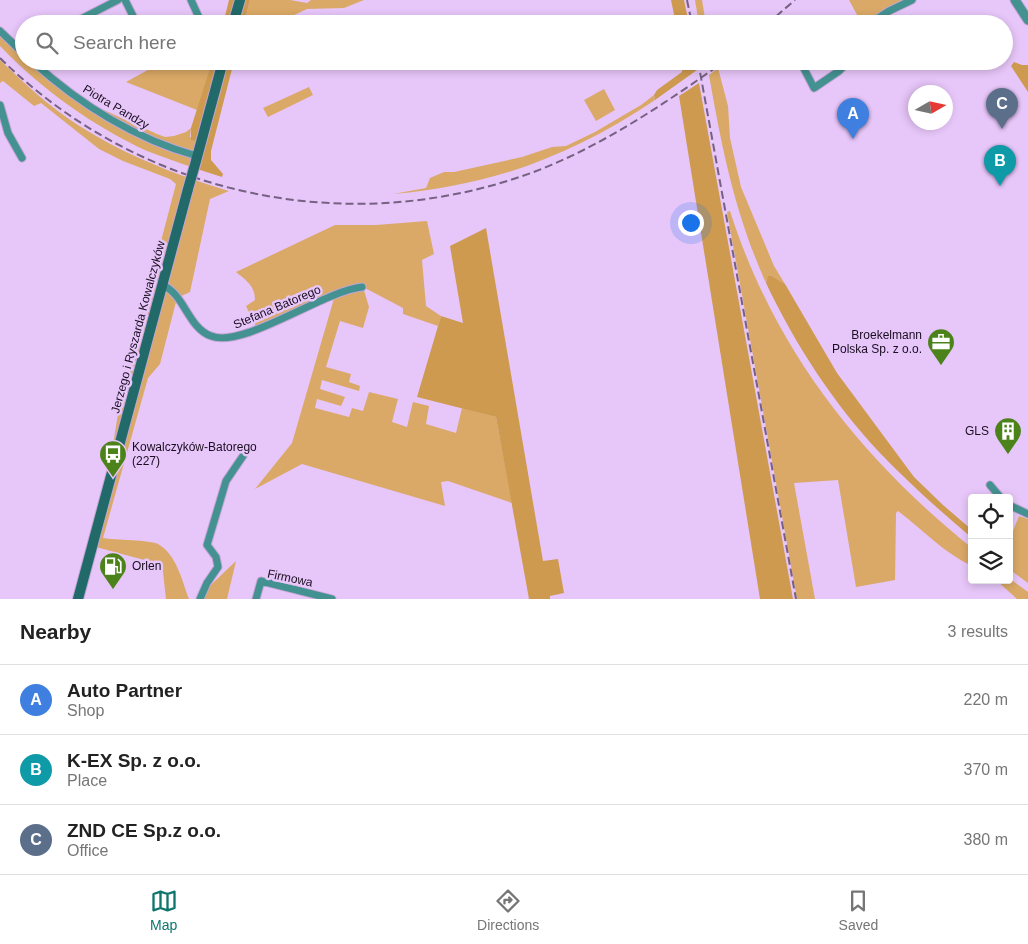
<!DOCTYPE html>
<html lang="en">
<head>
<meta charset="utf-8">
<style>
	:root { --surface:#fff; --page:#f2f2f2; --text:#222; --muted:#767676; --line:#e0e0e0; --accent:#0f766e }
	body { margin:0; font-family:Arial,sans-serif; background:var(--page); color:var(--text) }
	.controls { position:absolute; right:15px; bottom:15px; display:grid; overflow:hidden; border-radius:5px; box-shadow:0 2px 8px #0003 }
	.controls button { width:45px; height:45px; display:grid; place-items:center; padding:0; border:0; border-bottom:1px solid var(--line); background:var(--surface); color:var(--text); font:25px sans-serif }
	.compass { position:absolute; left:908px; top:85px; width:45px; height:45px; border-radius:50%; background:var(--surface); box-shadow:0 2px 8px #0003; rotate:81deg }
	.you { position:absolute; left:690px; top:222px; width:18px; height:18px; margin:-12px; border:4px solid #fff; border-radius:50%; background:#1a73e8; box-shadow:0 0 0 8px #1a73e833 }
	.badge { display:grid; place-items:center; width:32px; height:32px; border-radius:50%; background:var(--accent); color:#fff; font-size:16px; font-weight:700 }
	.pin { position:absolute; translate:-50% -41px; filter:drop-shadow(0 1px 2px #0008) }
	.pin::after { content:''; position:absolute; top:26px; width:18px; height:15px; background:inherit; clip-path:polygon(0 0,100% 0,50% 100%) }
	.list { margin:0; padding:0; list-style:none }
	h2 { display:flex; justify-content:space-between; align-items:center; height:65px; margin:0; padding:0 20px; font-size:21px }
	h2 small { font-size:16px; font-weight:400; color:var(--muted) }
	.list li { display:grid; grid-template-columns:32px 1fr auto; gap:15px; align-items:center; box-sizing:border-box; height:70px; padding:0 20px; border-top:1px solid var(--line) }
	.list b { display:block; font-size:19px; white-space:nowrap }
	.list p { margin:0; font-size:16px; white-space:nowrap; color:var(--muted) }
	.list em { font-size:16px; font-style:normal; color:var(--muted) }
	.icon { flex:none; width:28px; height:28px; fill:none; stroke:currentColor; stroke-width:2; stroke-linecap:round; stroke-linejoin:round }
	.map { position:relative; flex:none; width:1028px; height:599px; overflow:hidden }
	.search { position:absolute; background:var(--surface); box-shadow:0 2px 8px #0003; left:15px; right:15px; top:15px; height:55px; display:flex; align-items:center; gap:12px; box-sizing:border-box; padding:0 18px; border-radius:28px; color:var(--muted); font-size:19px }
	.sheet { height:275px; background:var(--surface) }
	nav { display:flex; justify-content:space-around; align-items:center; box-sizing:border-box; height:70px; border-top:1px solid var(--line); background:var(--surface); font-size:14px; color:var(--muted) }
	nav a { display:grid; justify-items:center; gap:2px }
	nav .on { color:var(--accent) }
	.map>svg:first-child { display:block }
	.green { fill:#daa967 }
	.forest { fill:#ce9a4f }
	.lines { fill:none; stroke-linecap:round; stroke-linejoin:round }
	.minor-casing { stroke:#c2a5d2; stroke-width:9 }
	.tertiary-casing { stroke:#c2a5d2; stroke-width:11 }
	.secondary-casing { stroke:#c2a5d2; stroke-width:12 }
	.minor { stroke:#439291; stroke-width:7 }
	.tertiary { stroke:#439291; stroke-width:9 }
	.secondary { stroke:#216a69; stroke-width:10 }
	.rail { stroke:#766182; stroke-width:2; stroke-dasharray:8 4; stroke-linecap:butt }
	.secondary-bridge-casing { stroke:#c2a5d2; stroke-width:12; stroke-linecap:butt }
	.secondary-bridge { stroke:#216a69; stroke-width:10 }
	.labels { text-anchor:middle; stroke-width:5; stroke-linejoin:round; paint-order:stroke }
	.street-label { font-size:12px; fill:#1a0e20; stroke:#e7c6f9 }
	.poi-label { font-size:12px; fill:#1a0e20; stroke:#e7c6f9; text-anchor:end }
</style>
</head>
<body>
<div class="map">
<svg width="1028" height="599" viewBox="0 0 1028 599">
	<rect width="100%" height="100%" fill="#e7c6f9"/>
	<!-- green -->
	<path class="green" d="M250 0H290L307 3 311 0H364L344 8 307 9 275 24H244Z
		M695 0H702L706 24H699Z
		M849 0H912L869 24H862Z
		M0 31 24 54V61H32L86 102 157 134 165 137 174 136 186 132 191 128 190 137 201 141 194 168C178 162 162 157 147 151 93 126 41 89 0 46Z
		M0 60C15 74 29 88 45 101 99 145 163 171 229 191L210 199 190 292 177 298 160 364 148 378 103 538C114 540 151 540 158 544 177 555 182 581 189 599H166L163 572 148 561 96 547 122 390 176 184 170 179 123 161 99 149 41 103 34 106 3 81 0 83Z
		M164 61H212L197 110 126 82Z
		M718 68 728 106 730 138 741 187 774 266 785 284 772 276 767 279 766 283C735 214 722 149 709 75Z
		M309 87 313 95 268 117 263 108Z
		M604 89 615 110 596 121 584 100Z
		M654 95 655 100C571 156 494 185 393 194L426 188 430 178 444 172H454L522 157 552 147 566 146 595 132 641 105Z
		M730 211C774 349 860 458 972 548V566C944 553 923 530 898 511L896 513 895 580 856 587 838 480 794 483 815 599H797L727 212Z
		M427 221 434 254 422 260 426 306 441 316 438 326 403 314V308L363 287 369 307 363 328 340 321 326 367 351 374 349 382 360 386 359 391 322 380 320 389 345 397 341 406 317 399 315 408 349 417 352 408 363 411 369 392 398 399 392 422 407 427 413 402 429 406 426 424 456 433 462 408 496 417 512 503 448 481 441 482 445 506 302 464 255 489 292 443 335 295 257 329 246 306 255 300C255 286 246 280 236 272L335 225H376Z
		M1019 516 1028 519V583L1009 569V541Z
		M236 561 227 599H196Z
		M1009 578 1028 592V599H1017L996 580H1009Z"/>
	<!-- forest -->
	<path class="forest" d="M229 0H236L229 24H223Z
		M240 0H250L244 24H233Z
		M671 0H684L689 24H676Z
		M212 61H219L197 141 191 140V128Z
		M223 61H234L211 151V160L223 174 222 177 194 168Z
		M682 61H695L697 70 655 100 654 95 657 90 682 72Z
		M1014 62 1022 65H1028V92L1011 66Z
		M699 83 793 599H760L679 96Z
		M486 228 543 561 558 559 564 593 550 596V599H529L496 417 417 397 441 316 463 323 450 246Z
		M768 276H772L785 284 837 373 914 477 943 505 972 530V538C940 511 909 483 880 453 833 403 795 344 766 283Z"/>
	<g class="lines">
		<!-- minor casing -->
		<g class="minor-casing">
			<path id="minor" d="M125 0 137 24
				M191 0 201 22
				M71 24 118 0
				M869 24 889 11 912 0
				M0 31 24 54
				M32 61C79 104 136 139 197 156
				M105 61 107 65
				M800 61 814 88 839 71 849 61
				M0 105 8 133 22 158
				M162 285C184 293 188 328 211 336 243 349 323 291 362 287
				M990 485 1001 498
				M1009 505 1028 514
				M200 599 207 583 218 567 216 557 207 545 226 481 245 453
				M256 599 261 581 332 599"/>
		</g>
		<!-- tertiary casing -->
		<g class="tertiary-casing">
			<path id="tertiary" d="M1015 0 1028 20"/>
		</g>
		<!-- secondary casing -->
		<g class="secondary-casing">
			<path id="secondary" d="M233 24 240 0
				M196 161 223 61
				M78 599 188 189"/>
		</g>
		<!-- minor -->
		<use href="#minor" class="minor"/>
		<!-- tertiary -->
		<use href="#tertiary" class="tertiary"/>
		<!-- secondary -->
		<use href="#secondary" class="secondary"/>
		<!-- rail -->
		<path class="rail" d="M687 0 692 24
			M767 24 795 0
			M0 58C140 196 347 240 531 173 601 147 664 104 725 61
			M698 61 796 599"/>
		<!-- secondary-bridge casing -->
		<g class="secondary-bridge-casing">
			<path id="secondary-bridge" d="M188 189 196 161"/>
		</g>
		<!-- secondary-bridge -->
		<use href="#secondary-bridge" class="secondary-bridge"/>
	</g>
	<!-- icons -->
	<defs>
		<g id="office-pin" transform="scale(1.4375)"><path d="M0 17L-7.5 6A9.5 9.5 0 1 1 7.5 6Z" fill="#4c821a" stroke="#e7c6f9"/><path d="M-6-3h4V-5.5h4V-3h4V5H-6ZM-1-4.5V-3h2v-1.5ZM-6 0V1H6V0Z" fill="#fff"/></g>
		<g id="building-pin" transform="scale(1.4375)"><path d="M0 17L-7.5 6A9.5 9.5 0 1 1 7.5 6Z" fill="#4c821a" stroke="#e7c6f9"/><path d="M-4-6H4V6H1V3H-1V6H-4ZM-2.5-4.3h1.7v1.8h-1.7ZM.8-4.3h1.7v1.8H.8ZM-2.5-1h1.7V.8h-1.7ZM.8-1h1.7V.8H.8Z" fill="#fff"/></g>
		<g id="bus-pin" transform="scale(1.4375)"><path d="M0 17L-7.5 6A9.5 9.5 0 1 1 7.5 6Z" fill="#4c821a" stroke="#e7c6f9"/><path d="M-5-6H5V4H4V6H2V4H-2V6H-4V4H-5ZM-3.5-4V0h7V-4ZM-3.5 1.2v1.5H-2V1.2ZM2 1.2v1.5H3.5V1.2Z" fill="#fff"/></g>
		<g id="fuel-pin" transform="scale(1.4375)"><path d="M0 17L-7.5 6A9.5 9.5 0 1 1 7.5 6Z" fill="#4c821a" stroke="#e7c6f9"/><path d="M-5.5-6h7V0h2V4h1.3V-2.5L3-4.5l.8-.8L6-3V5H2.5V1h-1V6h-7ZM-4.2-4.7v3.2H.2V-4.7Z" fill="#fff"/></g>
	</defs>
	<g fill-rule="evenodd">
		<use href="#office-pin" x="941" y="342"/>
		<use href="#building-pin" x="1008" y="431"/>
		<use href="#bus-pin" x="113" y="454"/>
		<use href="#fuel-pin" x="113" y="566"/>
	</g>
	<g class="labels">
		<!-- street labels -->
		<g class="street-label">
			<text transform="translate(116 107) rotate(31)" y="4">Piotra Pandzy</text>
			<text transform="translate(277 307) rotate(-23)" y="4">Stefana Batorego</text>
			<text transform="translate(138 327) rotate(-75)" y="4">Jerzego i Ryszarda Kowalczyków</text>
			<text transform="translate(290 578) rotate(12)" y="4">Firmowa</text>
		</g>
		<!-- poi labels -->
		<g class="poi-label">
			<text x="922" y="339">Broekelmann<tspan x="922" dy="14">Polska Sp. z o.o.</tspan></text>
			<text x="989" y="435">GLS</text>
			<text x="132" y="451" text-anchor="start">Kowalczyków-Batorego<tspan x="132" dy="14">(227)</tspan></text>
			<text x="132" y="570" text-anchor="start">Orlen</text>
		</g>
	</g>
</svg>
<div class="controls">
<button><svg class="icon" aria-label="locate" viewBox="0 0 24 24"><circle cx="12" cy="12" r="6"/><path d="M12 2v4M12 18v4M2 12h4M18 12h4"/></svg></button>
<button><svg class="icon" aria-label="layers" viewBox="0 0 24 24"><path d="M12 4l9 5-9 5-9-5zM3 14l9 5 9-5"/></svg></button>
</div>
<svg class="compass" viewBox="-18 -18 36 36"><path d="M0-13l5 13h-10z" fill="#e53935"/><path d="M0 13l5-13h-10z" fill="#767676"/></svg>
<div class="you"></div>
<div class="pin badge" style="left:853px;top:139px;background:#3f7fe0">A</div>
<div class="pin badge" style="left:1000px;top:186px;background:#0f9aa8">B</div>
<div class="pin badge" style="left:1002px;top:129px;background:#5c6f8a">C</div>
<div class="search"><svg class="icon" aria-label="search" viewBox="0 0 24 24"><circle cx="10" cy="10" r="6"/><path d="M15 15l6 6"/></svg>Search here</div>
</div>
<section class="sheet">
<h2>Nearby<small>3 results</small></h2>
<ul class="list">
<li><span class="badge" style="background:#3f7fe0">A</span><div><b>Auto Partner</b><p>Shop</p></div><em>220 m</em></li>
<li><span class="badge" style="background:#0f9aa8">B</span><div><b>K-EX Sp. z o.o.</b><p>Place</p></div><em>370 m</em></li>
<li><span class="badge" style="background:#5c6f8a">C</span><div><b>ZND CE Sp.z o.o.</b><p>Office</p></div><em>380 m</em></li>
</ul>
</section>
<nav>
<a class="on"><svg class="icon" aria-label="map" viewBox="0 0 24 24"><path d="M3 6l6-2 6 2 6-2v14l-6 2-6-2-6 2zM9 4v14M15 6v14"/></svg>Map</a>
<a><svg class="icon" aria-label="directions" viewBox="0 0 24 24"><path d="M12 3l9 9-9 9-9-9zM9 14v-3h6M13 9l2 2-2 2"/></svg>Directions</a>
<a><svg class="icon" aria-label="saved" viewBox="0 0 24 24"><path d="M7 4h10v16l-5-4-5 4z"/></svg>Saved</a>
</nav>
</body>
</html>
